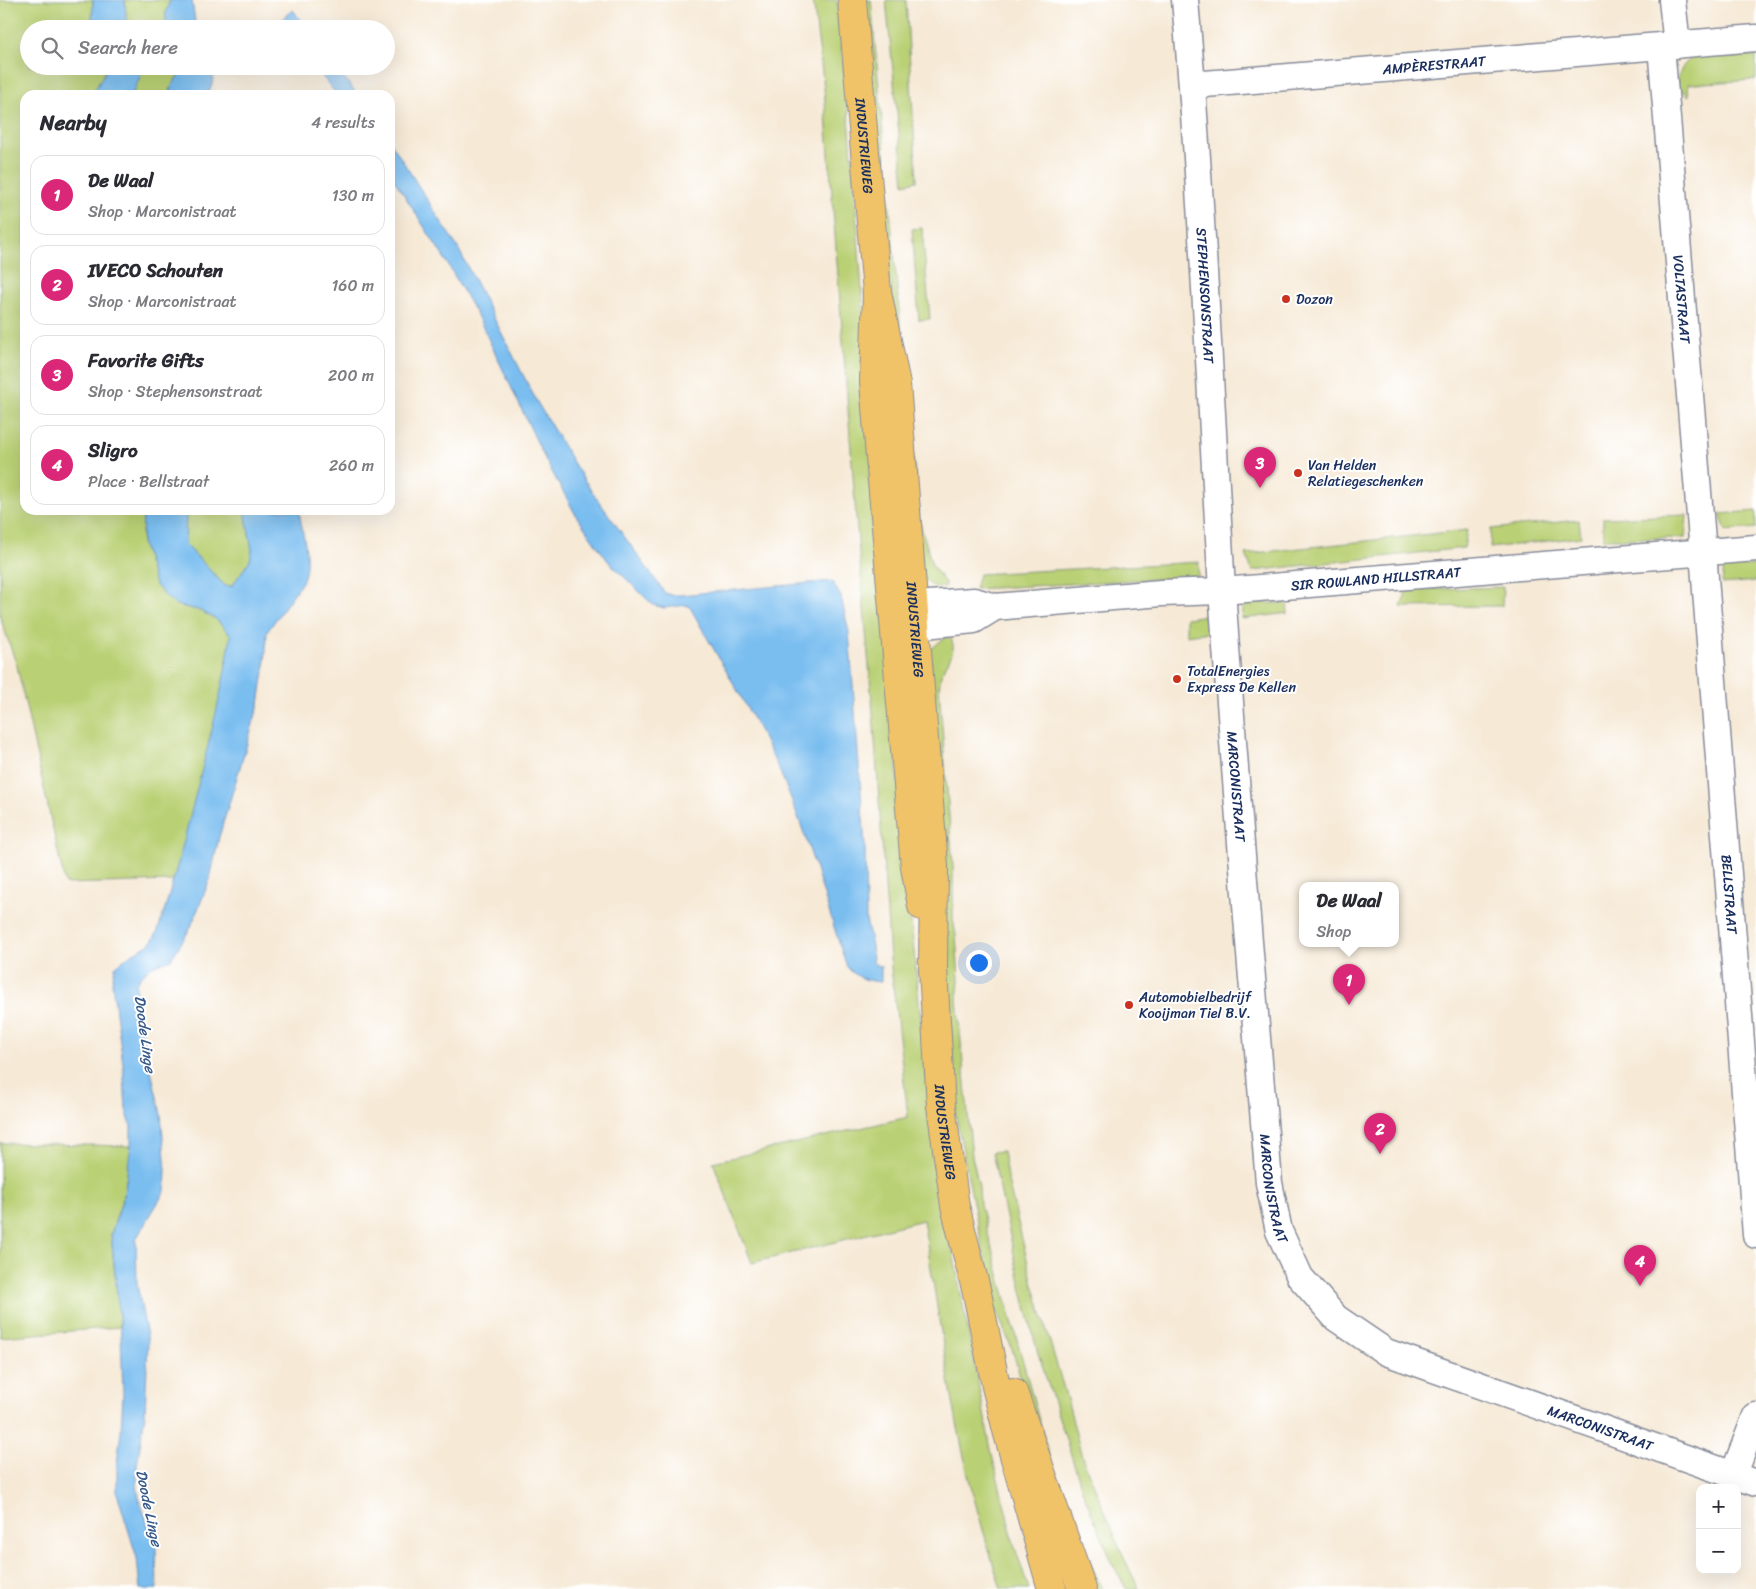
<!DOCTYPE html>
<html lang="en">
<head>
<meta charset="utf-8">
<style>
	:root { --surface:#fff; --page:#f2f2f3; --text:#2b2b33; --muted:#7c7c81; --line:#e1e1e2; --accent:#db2777 }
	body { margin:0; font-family:Sriracha,sans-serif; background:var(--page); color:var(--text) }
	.controls { position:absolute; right:15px; bottom:15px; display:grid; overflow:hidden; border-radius:10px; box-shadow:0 5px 20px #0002 }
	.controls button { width:45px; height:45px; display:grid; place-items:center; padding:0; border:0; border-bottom:1px solid var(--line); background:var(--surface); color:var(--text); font:25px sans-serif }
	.you { position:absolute; left:978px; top:962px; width:18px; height:18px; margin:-12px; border:4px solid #fff; border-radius:50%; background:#1a73e8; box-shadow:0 0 0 8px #1a73e833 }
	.badge { display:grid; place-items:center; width:32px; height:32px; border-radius:50%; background:var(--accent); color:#fff; font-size:16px; font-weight:700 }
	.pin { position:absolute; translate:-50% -41px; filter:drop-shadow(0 1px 2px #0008) }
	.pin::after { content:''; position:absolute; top:26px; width:18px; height:15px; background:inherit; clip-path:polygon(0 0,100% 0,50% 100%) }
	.popup { position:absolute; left:1299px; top:882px; width:100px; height:65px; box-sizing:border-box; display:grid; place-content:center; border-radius:10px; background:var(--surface); filter:drop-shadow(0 1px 4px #0005); font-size:16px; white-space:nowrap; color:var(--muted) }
	.popup b { font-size:19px; color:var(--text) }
	.popup::after { content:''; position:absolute; left:50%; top:100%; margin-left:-10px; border:10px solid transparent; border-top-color:var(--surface) }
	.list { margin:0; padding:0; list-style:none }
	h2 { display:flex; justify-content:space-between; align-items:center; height:65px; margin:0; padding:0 20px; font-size:21px }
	h2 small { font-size:16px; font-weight:400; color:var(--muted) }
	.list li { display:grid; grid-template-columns:32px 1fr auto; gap:15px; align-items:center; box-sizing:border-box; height:80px; margin:0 10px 10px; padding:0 10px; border:1px solid var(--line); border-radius:15px }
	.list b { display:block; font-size:19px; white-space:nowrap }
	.list p { margin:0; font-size:16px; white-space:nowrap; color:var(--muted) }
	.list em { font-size:16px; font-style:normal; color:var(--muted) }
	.icon { flex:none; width:28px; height:28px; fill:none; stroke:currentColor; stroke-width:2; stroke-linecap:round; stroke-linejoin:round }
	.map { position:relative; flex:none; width:1756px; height:1589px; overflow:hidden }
	.search { position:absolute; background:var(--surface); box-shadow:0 5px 20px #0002; left:20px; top:20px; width:375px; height:55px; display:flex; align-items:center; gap:12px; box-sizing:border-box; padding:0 18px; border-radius:28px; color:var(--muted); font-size:19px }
	.panel { position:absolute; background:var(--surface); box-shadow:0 5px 20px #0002; left:20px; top:90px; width:375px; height:425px; border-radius:15px }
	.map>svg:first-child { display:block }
	.green { fill:#bad074; stroke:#6a8069 }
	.water { fill:#7abef0; stroke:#4a76a7 }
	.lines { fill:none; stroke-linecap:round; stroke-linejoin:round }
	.minor-casing { stroke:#888c9a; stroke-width:29 }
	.major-casing { stroke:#888c9a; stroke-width:30 }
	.minor { stroke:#fff; stroke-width:26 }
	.major { stroke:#f1c369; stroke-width:28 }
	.poi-dot { fill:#c8321e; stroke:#fff; stroke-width:2 }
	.labels { text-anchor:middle; stroke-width:4; stroke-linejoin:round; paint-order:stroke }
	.street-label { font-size:14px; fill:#1b2f5e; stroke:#fff }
	.poi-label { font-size:14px; fill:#1b2f5e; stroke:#fff; text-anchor:start }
	.water-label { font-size:15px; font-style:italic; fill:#385a8a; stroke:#fff }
</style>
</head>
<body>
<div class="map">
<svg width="1756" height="1589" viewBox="0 0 1756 1589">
	<rect width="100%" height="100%" fill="#fff"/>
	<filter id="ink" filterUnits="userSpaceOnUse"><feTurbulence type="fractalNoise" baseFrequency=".02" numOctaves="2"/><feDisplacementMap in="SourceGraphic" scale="10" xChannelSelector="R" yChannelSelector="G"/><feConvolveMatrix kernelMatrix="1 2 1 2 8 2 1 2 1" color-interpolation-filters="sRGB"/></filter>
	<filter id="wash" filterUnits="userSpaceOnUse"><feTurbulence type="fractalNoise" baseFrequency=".0096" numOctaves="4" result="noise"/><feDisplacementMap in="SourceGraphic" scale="20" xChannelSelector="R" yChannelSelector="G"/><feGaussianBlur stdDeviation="1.12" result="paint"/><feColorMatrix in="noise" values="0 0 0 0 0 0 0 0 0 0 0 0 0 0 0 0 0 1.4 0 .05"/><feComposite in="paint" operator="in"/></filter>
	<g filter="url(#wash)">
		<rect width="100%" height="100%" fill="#f6e9d5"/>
		<!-- green -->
		<path class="green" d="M0 0H93L92 29H29V66H106L105 72 92 95H25V510H143L142 542 155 584 176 605 198 610 216 619 231 635C219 718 196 801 173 881L65 884 17 666 0 617Z
			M125 0H170L166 12V29H129L126 18Z
			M813 0H837L850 129 902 833 931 1120 951 1242 992 1455 1015 1548 1029 1589H1001C990 1554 979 1518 970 1483 949 1396 938 1308 923 1220L752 1263 713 1162 908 1117 890 958 873 713 856 517 824 88Z
			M859 0H871L901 332 919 519 932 565 945 583V587C932 588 928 584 920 574L891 281H889Z
			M886 0H906L917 181 904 184Z
			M1719 51 1725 58 1756 55V80L1688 84 1689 96 1677 86C1680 58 1695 55 1719 51Z
			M141 66H182V69L172 86 169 95H132L142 72Z
			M922 228 930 319 919 320 912 229Z
			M186 510H245L252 550 250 560 232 586H225L185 544Z
			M1756 511V528L1726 531 1720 514Z
			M1687 515 1685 538 1603 539V518Z
			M1579 520 1581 537 1490 548 1491 529Z
			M1467 530 1464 548 1252 571 1246 554Z
			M1199 562 1198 577 975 589 979 574Z
			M1756 565V581L1722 584 1724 566Z
			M1503 587 1502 606 1401 607 1407 590Z
			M1244 603H1287L1288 613 1242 619Z
			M1208 615 1210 632 1186 635V618Z
			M949 636C960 649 946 663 941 675 940 679 940 684 939 688L953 867V919L956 936 959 980 957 1000 972 1156 979 1186 980 1205 1047 1449 1077 1534 1084 1547 1102 1589H1090L1047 1466 1012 1349 995 1307 989 1282 957 1122 955 1115 951 1028 946 982 930 650 943 639Z
			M0 1143 131 1146 124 1195 111 1234 120 1327 0 1337Z
			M1003 1151 1007 1177 1033 1284 1069 1406 1082 1457 1125 1560 1139 1589H1126L1112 1562 1084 1495 1037 1350 1021 1287 992 1152Z"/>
		<!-- water -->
		<path class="water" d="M93 0H125L126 18 129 29H92Z
			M170 0H192L196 29H166V12Z
			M293 10 307 29H282L277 23Z
			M106 66H141L142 72 132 95H92L105 72Z
			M182 66H213V81L208 95H170L172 86 182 69Z
			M314 66H336L357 95H337Z
			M390 141 458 248 537 402 576 467 593 493 665 593 672 595H680L832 581 841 597 849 632 865 845 866 920 872 946 873 961 876 965 881 966V982C867 981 857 978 847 967 825 902 808 835 780 772 754 716 721 663 691 609L687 605 664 608 653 605 608 561 577 517 545 459 480 321 446 261 390 173Z
			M143 510H186L185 544 225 586H232L250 560 252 550 245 510H299C302 534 312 560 302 582L267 632 265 665 259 704 219 837 210 879 190 929 171 959 152 966 141 976 136 984V1006L161 1114 166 1170 165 1191 136 1239 137 1284 148 1342 145 1414 137 1465V1485L139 1498 156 1548 157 1589H140L137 1558 117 1493V1464L121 1431 123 1394 121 1334 111 1234 124 1195 131 1146V1126L126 1109 123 1064 112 983 115 967 130 955 150 944 157 933C174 883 186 832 199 781 211 733 224 685 231 635L216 619 198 610 176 605 165 596 155 584 142 542Z"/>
	</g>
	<g filter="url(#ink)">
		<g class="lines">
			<!-- minor casing -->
			<g class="minor-casing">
				<g id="minor">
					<path id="s1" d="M1185 0C1202 196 1210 393 1222 589 1235 787 1253 985 1269 1183L1279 1231 1300 1277 1336 1318 1386 1352 1756 1483"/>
					<path d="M1672 0 1677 45"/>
					<path id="s2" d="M1661 46 1703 552 1756 1235"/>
					<path id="s3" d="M1193 85 1756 38"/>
					<path id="s4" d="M995 607 974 620 914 626 893 615 913 605 974 601 995 607 1161 593 1222 591 1756 548"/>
					<path d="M1733 1476 1756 1416"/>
				</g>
			</g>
			<!-- major casing -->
			<g class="major-casing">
				<g id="major">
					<path id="s5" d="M852 0 877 292 874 382 879 445 915 867 922 906"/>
					<path id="s6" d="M877 292 896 384 934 866 933 969 941 1106 955 1206 977 1293 996 1386 1008 1434 1052 1589"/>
					<path d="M1013 1392 1082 1589"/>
				</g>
			</g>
			<!-- minor -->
			<use href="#minor" class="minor"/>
			<!-- major -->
			<use href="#major" class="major"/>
		</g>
	</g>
	<!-- markers -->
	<g class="poi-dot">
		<circle cx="1286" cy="299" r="5"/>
		<circle cx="1298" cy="473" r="5"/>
		<circle cx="1177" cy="679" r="5"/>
		<circle cx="1129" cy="1005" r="5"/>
	</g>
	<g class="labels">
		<!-- street labels -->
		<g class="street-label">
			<text dy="5" stroke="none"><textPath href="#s3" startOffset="242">AMPÈRESTRAAT</textPath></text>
			<text dy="5" stroke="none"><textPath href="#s5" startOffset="146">INDUSTRIEWEG</textPath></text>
			<text dy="5" stroke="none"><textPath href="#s1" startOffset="296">STEPHENSONSTRAAT</textPath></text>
			<text dy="5" stroke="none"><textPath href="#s2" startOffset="254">VOLTASTRAAT</textPath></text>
			<text dy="5" stroke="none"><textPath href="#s4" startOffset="596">SIR ROWLAND HILLSTRAAT</textPath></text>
			<text dy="5" stroke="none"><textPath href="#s6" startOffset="340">INDUSTRIEWEG</textPath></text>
			<text dy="5" stroke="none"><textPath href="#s1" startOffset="788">MARCONISTRAAT</textPath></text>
			<text dy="5" stroke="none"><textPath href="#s2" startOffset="851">BELLSTRAAT</textPath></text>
			<text dy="5" stroke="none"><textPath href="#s6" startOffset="844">INDUSTRIEWEG</textPath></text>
			<text dy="5" stroke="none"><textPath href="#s1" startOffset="1192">MARCONISTRAAT</textPath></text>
			<text dy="5" stroke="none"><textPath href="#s1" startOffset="1628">MARCONISTRAAT</textPath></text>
		</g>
		<!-- poi labels -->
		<g class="poi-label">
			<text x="1296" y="304">Dozon</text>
			<text x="1308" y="470">Van Helden<tspan x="1308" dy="16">Relatiegeschenken</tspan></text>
			<text x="1187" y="676">TotalEnergies<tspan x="1187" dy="16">Express De Kellen</tspan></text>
			<text x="1139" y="1002">Automobielbedrijf<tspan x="1139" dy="16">Kooijman Tiel B.V.</tspan></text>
		</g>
		<!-- water labels -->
		<g class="water-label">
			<text transform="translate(145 1034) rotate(82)" y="5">Doode Linge</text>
			<text transform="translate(149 1508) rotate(78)" y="5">Doode Linge</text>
		</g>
	</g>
</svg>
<div class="controls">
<button>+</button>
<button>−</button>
</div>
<div class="you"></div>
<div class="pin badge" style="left:1349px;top:1005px">1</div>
<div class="popup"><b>De Waal</b>Shop</div>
<div class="pin badge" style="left:1380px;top:1154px">2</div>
<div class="pin badge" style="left:1260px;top:488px">3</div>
<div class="pin badge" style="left:1640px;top:1286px">4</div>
<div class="search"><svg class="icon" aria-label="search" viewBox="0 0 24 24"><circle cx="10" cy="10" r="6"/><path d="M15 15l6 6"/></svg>Search here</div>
<section class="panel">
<h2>Nearby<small>4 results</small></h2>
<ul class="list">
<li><span class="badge">1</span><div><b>De Waal</b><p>Shop · Marconistraat</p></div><em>130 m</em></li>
<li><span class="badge">2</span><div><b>IVECO Schouten</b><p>Shop · Marconistraat</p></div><em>160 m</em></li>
<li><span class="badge">3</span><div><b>Favorite Gifts</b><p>Shop · Stephensonstraat</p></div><em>200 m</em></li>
<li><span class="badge">4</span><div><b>Sligro</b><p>Place · Bellstraat</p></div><em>260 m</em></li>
</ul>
</section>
</div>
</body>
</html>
